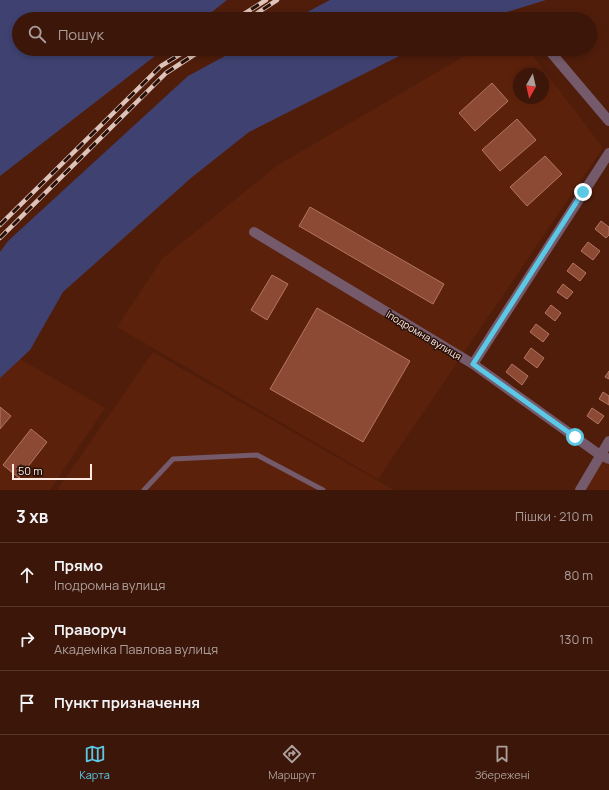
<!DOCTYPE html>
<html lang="uk">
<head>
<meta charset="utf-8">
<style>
	:root { --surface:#3c1608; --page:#431f12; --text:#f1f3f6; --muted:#ac9f9c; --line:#553529; --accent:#5bc8e6 }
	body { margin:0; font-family:Manrope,sans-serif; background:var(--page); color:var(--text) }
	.compass { position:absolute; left:513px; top:68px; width:36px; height:36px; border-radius:50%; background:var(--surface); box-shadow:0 2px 6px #0003; rotate:188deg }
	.scale { position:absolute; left:12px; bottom:10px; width:80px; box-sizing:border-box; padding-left:4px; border:2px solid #ffeae3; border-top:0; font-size:11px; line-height:14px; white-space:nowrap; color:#ffeae3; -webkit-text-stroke:3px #271008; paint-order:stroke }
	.stop { position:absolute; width:12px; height:12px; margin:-9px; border:3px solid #5bc8e6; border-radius:50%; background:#fff }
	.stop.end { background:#5bc8e6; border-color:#fff; box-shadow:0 1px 4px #0008 }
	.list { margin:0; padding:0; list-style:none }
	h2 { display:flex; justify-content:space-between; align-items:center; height:52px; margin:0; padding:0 16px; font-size:17px }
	h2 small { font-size:13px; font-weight:400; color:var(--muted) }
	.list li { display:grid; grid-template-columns:26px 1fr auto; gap:12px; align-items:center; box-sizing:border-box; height:64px; padding:0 16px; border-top:1px solid var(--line) }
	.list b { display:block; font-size:15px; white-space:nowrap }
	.list p { margin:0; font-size:13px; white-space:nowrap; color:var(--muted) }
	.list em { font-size:13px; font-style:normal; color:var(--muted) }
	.icon { flex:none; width:22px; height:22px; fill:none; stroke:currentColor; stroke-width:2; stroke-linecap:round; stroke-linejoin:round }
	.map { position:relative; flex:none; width:609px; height:490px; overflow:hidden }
	.search { position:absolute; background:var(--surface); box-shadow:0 2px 6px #0003; left:12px; right:12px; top:12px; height:44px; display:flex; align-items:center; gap:10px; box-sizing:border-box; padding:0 14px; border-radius:22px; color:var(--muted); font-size:15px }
	.sheet { height:244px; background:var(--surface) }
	nav { display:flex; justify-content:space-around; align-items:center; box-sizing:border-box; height:56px; border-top:1px solid var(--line); background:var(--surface); font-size:11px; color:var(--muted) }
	nav a { display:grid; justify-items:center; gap:2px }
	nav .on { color:var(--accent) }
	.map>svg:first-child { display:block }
	.built { fill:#5c210b; fill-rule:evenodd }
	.green { fill:#3f4270 }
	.building { fill:#8c4933; stroke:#b27662 }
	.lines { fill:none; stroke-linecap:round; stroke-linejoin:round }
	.lane { stroke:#745a6b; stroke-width:5 }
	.street { stroke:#745a6b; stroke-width:10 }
	.rail-casing { stroke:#dec3ba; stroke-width:4.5 }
	.rail { stroke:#271008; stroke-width:3; stroke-dasharray:9; stroke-linecap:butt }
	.route { stroke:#5bc8e6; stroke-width:5 }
	.labels { text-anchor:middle; stroke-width:3; stroke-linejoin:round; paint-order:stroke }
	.street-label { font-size:10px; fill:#ffeae3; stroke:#271008 }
</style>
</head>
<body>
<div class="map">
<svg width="609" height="490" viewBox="0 0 609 490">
	<rect width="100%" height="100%" fill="#501d0b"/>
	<!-- built -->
	<path class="built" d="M477 49H528L603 148 378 479 117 327 163 258 278 165ZM519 74H543V98H519Z
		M153 352 394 490H57Z
		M11 354 105 408 50 490H0V372Z
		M600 455 609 459V490H580Z"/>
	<!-- green -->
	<path class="green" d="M0 0H227L203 19H19V49H164L0 176Z
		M330 0H546L484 19H294Z
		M238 49H413L249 132 191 178 63 292 30 350 0 378V252L8 241 188 76Z"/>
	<!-- building -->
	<path class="building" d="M492 83 508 101 475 131 459 113Z
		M517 119 536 140 500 171 482 150Z
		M545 156 562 174 527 206 510 187Z
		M310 207 444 284 433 304 299 226Z
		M601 221 609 227V235L606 238 595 229Z
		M588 242 600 251 593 260 581 251Z
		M573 263 586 273 580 281 567 271Z
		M272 275 288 284 267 320 251 310Z
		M563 284 573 292 567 299 557 292Z
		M551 305 561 313 555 321 545 313Z
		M317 308 410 361 363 442 270 389Z
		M536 324 549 334 543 342 530 332Z
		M531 348 544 358 537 368 524 358Z
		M512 364 528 376 522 385 506 372Z
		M609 371V379L605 377Z
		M603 392 609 396V405L599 399Z
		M0 407 11 416 0 429Z
		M592 408 604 416 598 424 587 416Z
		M31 429 47 442 19 478 3 465Z"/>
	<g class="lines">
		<!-- lane -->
		<path class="lane" d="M144 490 173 459 257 455 323 490"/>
		<!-- street -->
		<path class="street" d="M548 49 609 121
			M254 232 473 364 600 455 609 459
			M473 364 609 153
			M580 490 609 441"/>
		<!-- rail casing -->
		<g class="rail-casing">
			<path id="rail" d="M236 19 266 0
				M248 19 277 0
				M0 225 161 66 189 49
				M0 238 166 73 203 49"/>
		</g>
		<!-- rail -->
		<use href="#rail" class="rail"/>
	</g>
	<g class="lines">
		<!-- route -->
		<path class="route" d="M575 437 473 364 583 192"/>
	</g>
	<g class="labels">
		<!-- street labels -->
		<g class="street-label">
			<text transform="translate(424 335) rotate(31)" y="4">Іподромна вулиця</text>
		</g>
	</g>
</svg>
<svg class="compass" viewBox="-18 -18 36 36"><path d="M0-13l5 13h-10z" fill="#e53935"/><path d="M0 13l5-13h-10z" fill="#ac9f9c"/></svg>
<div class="scale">50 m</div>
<div class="stop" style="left:575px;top:437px"></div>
<div class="stop end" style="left:583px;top:192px"></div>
<div class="search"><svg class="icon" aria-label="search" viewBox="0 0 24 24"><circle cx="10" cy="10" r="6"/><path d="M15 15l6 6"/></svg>Пошук</div>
</div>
<section class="sheet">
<h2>3 хв<small>Пішки · 210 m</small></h2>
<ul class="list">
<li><svg class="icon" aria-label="ahead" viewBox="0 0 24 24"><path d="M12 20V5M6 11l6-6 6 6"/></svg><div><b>Прямо</b><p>Іподромна вулиця</p></div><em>80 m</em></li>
<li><svg class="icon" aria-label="right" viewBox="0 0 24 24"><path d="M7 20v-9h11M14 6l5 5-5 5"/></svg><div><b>Праворуч</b><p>Академіка Павлова вулиця</p></div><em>130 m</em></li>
<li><svg class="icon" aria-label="arrive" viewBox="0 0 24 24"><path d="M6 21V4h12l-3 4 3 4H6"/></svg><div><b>Пункт призначення</b></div></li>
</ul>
</section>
<nav>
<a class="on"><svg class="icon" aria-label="map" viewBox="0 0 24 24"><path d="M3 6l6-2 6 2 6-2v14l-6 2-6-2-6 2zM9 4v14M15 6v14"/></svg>Карта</a>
<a><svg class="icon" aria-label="directions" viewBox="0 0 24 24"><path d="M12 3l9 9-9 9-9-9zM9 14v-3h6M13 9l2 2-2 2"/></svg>Маршрут</a>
<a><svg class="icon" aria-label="saved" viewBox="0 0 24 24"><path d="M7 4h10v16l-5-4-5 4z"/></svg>Збережені</a>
</nav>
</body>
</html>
